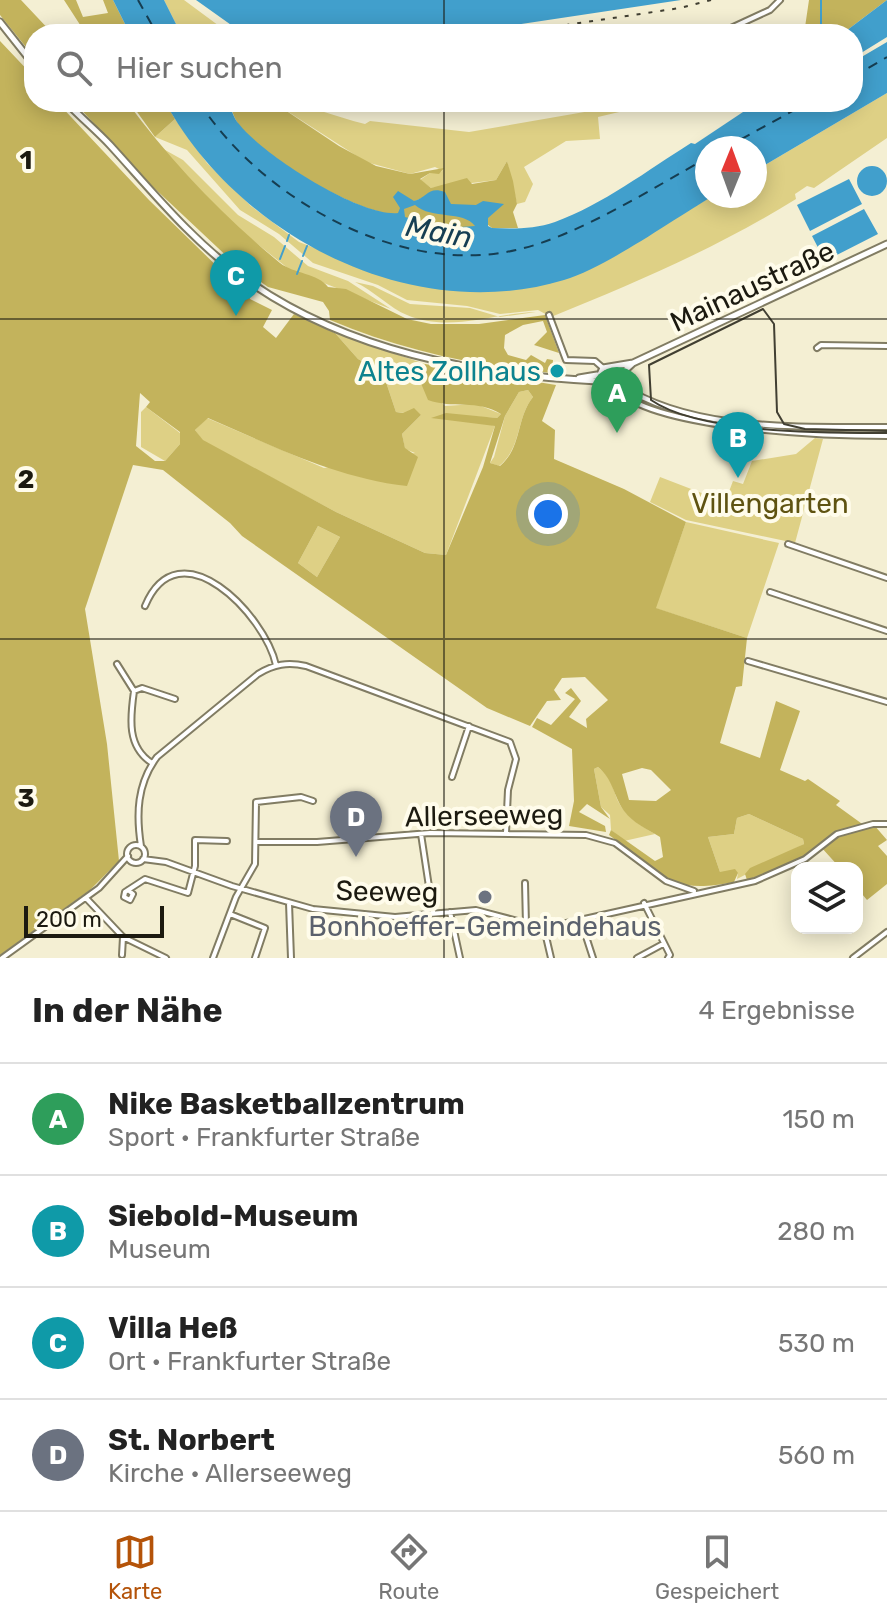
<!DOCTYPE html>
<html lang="de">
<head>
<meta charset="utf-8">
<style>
	:root { --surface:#fff; --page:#f2f2f2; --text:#222; --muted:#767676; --line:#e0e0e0; --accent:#b45309 }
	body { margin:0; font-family:Rubik,sans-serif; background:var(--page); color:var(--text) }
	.controls { position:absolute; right:24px; bottom:24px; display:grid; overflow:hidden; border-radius:16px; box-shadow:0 4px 20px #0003 }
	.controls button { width:72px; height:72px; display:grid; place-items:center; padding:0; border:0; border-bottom:2px solid var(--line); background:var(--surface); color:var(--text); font:40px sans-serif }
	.compass { position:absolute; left:695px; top:136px; width:72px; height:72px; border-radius:50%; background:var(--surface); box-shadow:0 4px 20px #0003; rotate:1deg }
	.scale { position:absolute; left:24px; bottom:20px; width:140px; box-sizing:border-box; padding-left:8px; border:4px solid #1c1a10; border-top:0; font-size:22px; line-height:28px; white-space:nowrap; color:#1c1a10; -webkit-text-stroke:6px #fffceb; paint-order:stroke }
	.you { position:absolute; left:548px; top:514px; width:28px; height:28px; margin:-20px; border:6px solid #fff; border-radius:50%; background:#1a73e8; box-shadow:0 0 0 12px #1a73e833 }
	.badge { display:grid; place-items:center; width:52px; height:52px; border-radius:50%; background:var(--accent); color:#fff; font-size:26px; font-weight:700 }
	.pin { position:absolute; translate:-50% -66px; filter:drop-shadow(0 2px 4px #0008) }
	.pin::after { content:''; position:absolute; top:42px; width:28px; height:24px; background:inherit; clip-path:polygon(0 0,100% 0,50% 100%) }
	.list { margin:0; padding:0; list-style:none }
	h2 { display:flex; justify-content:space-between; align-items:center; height:104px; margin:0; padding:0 32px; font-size:34px }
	h2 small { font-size:26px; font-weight:400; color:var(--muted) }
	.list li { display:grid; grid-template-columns:52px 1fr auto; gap:24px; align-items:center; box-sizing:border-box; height:112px; padding:0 32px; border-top:2px solid var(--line) }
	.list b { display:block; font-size:30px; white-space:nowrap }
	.list p { margin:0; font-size:26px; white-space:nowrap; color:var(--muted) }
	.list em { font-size:26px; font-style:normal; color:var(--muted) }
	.icon { flex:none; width:44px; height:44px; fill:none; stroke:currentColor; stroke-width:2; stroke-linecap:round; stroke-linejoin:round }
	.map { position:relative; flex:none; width:887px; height:958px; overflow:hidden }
	.search { position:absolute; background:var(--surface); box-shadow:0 4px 20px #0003; left:24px; right:24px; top:24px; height:88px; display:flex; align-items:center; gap:20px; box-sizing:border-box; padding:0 28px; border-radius:32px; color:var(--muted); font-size:30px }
	.sheet { height:552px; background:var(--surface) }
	nav { display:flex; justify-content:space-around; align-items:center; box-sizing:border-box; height:112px; border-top:2px solid var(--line); background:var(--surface); font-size:22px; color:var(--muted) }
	nav a { display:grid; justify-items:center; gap:4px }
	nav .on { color:var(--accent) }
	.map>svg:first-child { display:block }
	.green { fill:#ded085 }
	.forest { fill:#c3b35c; fill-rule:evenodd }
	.water { fill:#419fcc; fill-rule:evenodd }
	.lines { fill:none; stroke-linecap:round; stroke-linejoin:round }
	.stream { stroke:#419fcc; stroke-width:2 }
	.ferry { stroke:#163e52; stroke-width:2; stroke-dasharray:10 8; stroke-linecap:butt }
	.minor-casing { stroke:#817c63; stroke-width:8 }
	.tertiary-casing { stroke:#817c63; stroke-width:8 }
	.secondary-casing { stroke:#817c63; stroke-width:9 }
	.minor { stroke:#fff; stroke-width:4 }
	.tertiary { stroke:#fff; stroke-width:4 }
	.secondary { stroke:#fff; stroke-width:5 }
	.tram { stroke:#413f32; stroke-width:2 }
	.rail { stroke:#413f32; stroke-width:2; stroke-dasharray:4 8; stroke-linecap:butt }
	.grid { fill:none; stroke:#1c1a10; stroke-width:2; stroke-opacity:0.55 }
	.culture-dot { fill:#0f9aa8; stroke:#fffceb; stroke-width:3 }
	.worship-dot { fill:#6b7280; stroke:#fffceb; stroke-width:3 }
	.labels { text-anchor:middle; stroke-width:8; stroke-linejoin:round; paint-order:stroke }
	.street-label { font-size:28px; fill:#1c1a10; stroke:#fffceb }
	.culture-label { font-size:28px; fill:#0d838f; stroke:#fffceb; text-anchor:end }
	.park-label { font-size:28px; fill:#5f5311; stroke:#fffceb }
	.worship-label { font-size:28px; fill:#5b616d; stroke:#fffceb }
	.water-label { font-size:30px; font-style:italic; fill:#163e52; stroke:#fffceb }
	.grid-label { font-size:26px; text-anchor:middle; font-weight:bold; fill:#1c1a10; stroke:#fffceb; stroke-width:8; stroke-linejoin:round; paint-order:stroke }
</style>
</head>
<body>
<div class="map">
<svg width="887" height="958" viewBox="0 0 887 958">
	<rect width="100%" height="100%" fill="#f4efd3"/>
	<!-- green -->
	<path class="green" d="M164 0H184L230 34H181Z
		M887 93V138L814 188 807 186 795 194 796 199C719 247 635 283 551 317L538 310 500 314 467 306 407 300 378 285 313 263 279 234 240 210 187 150 155 137 175 119 207 163 251 206 299 242 404 282 568 278 713 196H755V171Z
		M273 102C305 102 334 117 365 124L370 121 469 132 642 102 653 104 598 117 600 139 566 141 524 167 533 184 525 202 517 204 507 161 496 180 431 188 420 180 430 173 443 171 435 167 410 174 366 162Z
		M158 146 183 160 238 215 274 237 308 266 348 281 391 309 290 270 235 226Z
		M355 282 373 286 410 304 470 308 500 317 536 312C494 313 449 333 407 315 391 309 373 290 355 282Z
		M335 333 425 364 420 381 445 406 476 404 501 414 497 418 466 416 495 426 446 555 425 553 336 512 203 441 195 430 207 418 324 468 415 453 405 449 402 434 421 415 396 412 383 373 358 359Z
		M528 390 533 397C516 418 522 448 499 466L490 463 494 457 505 416 519 392Z
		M146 407 180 433V444L165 461 141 447V412Z
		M815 438 823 439 795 543 686 520 650 502 660 477 725 502 733 481 743 484 752 461 796 454Z
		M686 522 779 543 747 638 655 608Z
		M318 526 340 537 317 577 298 563Z
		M598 767C610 776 612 785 617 799 625 817 640 825 655 834L624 841 611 830 610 815 601 807 594 769Z
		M749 814 803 839 804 844 737 879 738 873 720 872 708 837 734 834 737 818Z"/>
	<!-- forest -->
	<path class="forest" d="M0 0H21L53 34H34V57L0 15Z
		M64 0H76L83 17 108 13 103 0H113L130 34H86Z
		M809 0H887L842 34H804Z
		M0 41 34 77V102H57L149 200 229 278 247 288 250 299 272 310 263 327 276 338 294 314 335 333 358 359 383 373 396 412 403 413 414 408 421 415 402 434 405 448 418 457 407 486C336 478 273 446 208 418L195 430 203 440 336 512 425 553 446 555 483 467 495 426 431 418 446 413 497 418 501 414C478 399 452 409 428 400L420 381 425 364 556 385 542 421 555 430 554 459 624 489 686 522 656 608 747 638 742 686 736 687 720 743 760 758 776 701 800 711 780 770 805 781 808 779 840 801 836 805 865 826 874 825 887 840 878 846 887 856V884L867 900 857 888V868H840L821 847 800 861 747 880 745 874 750 868 804 844 803 839 749 814 737 818 734 834 708 837 720 872 735 869 738 873 734 882C666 896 660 872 609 835L611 830 655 861 663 857 660 837C647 829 633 823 624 811 613 795 613 779 598 767L594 769 601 807 610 819 587 804 579 812 605 826 606 832 569 826 574 801 572 749 532 727 537 718 551 725 575 699 565 693 571 688 581 701 569 717 587 728 586 719 608 700 585 677 562 678 554 690 561 700 547 701 530 726 487 708 242 536 230 523 163 470 133 465 85 609 107 744 119 861 90 890 0 955ZM528 390 533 397C516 418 522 448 500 466L490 463 505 416 519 392ZM140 393 150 402 146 407 180 432V444L165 461H155L136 446ZM318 526 340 537 317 577 298 563ZM642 768 651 770 671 790 656 801 629 800 622 774Z
		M74 102H127C172 163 222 215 280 263 294 274 318 273 328 287L346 289 407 319 431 324H479L545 315 559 353 534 345 547 332 543 321 523 325 505 335 504 348 508 355 526 360 531 355 545 363 547 359 553 360 552 373C475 366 401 350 330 320L329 311 323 302 268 287 234 263 152 186Z
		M130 102H165L175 119 155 137Z
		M229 102H273L339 146 376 166 410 174 444 168 439 174 430 173 420 179 431 188 467 178 472 184 496 180 507 161 513 181 517 204 513 212 518 228H492L470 211 422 198 402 207 398 215C358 214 262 158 239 125 234 119 232 109 229 102Z
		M416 204 470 217 477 225C458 239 424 225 403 217L404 206Z"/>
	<!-- water -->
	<path class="water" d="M113 0H164L181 34H130Z
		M196 0H681L454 34H259L234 27Z
		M887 0V37L853 58V34H842Z
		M887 42V93L755 171V148H707V196H713C672 220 607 267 564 280 412 326 239 237 165 102H229C231 109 234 119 239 124 263 155 360 217 398 213L400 208 393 197 398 191 414 201C428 197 428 186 445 192L451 204 476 205 483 201 504 204 488 218V226L492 228C513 229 535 229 555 222 602 205 648 170 691 143L695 144 758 102H853V62ZM415 205C432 220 463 210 475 226L446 228 405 217 404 209Z
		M857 181a15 15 0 1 1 30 0a15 15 0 1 1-30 0Z
		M849 179 862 204 810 231 797 205Z
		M864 209 878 234 825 261 812 236Z"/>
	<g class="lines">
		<!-- stream -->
		<path class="stream" d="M821 0V34
			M287 241 289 235
			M303 256 307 246
			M280 259 285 246
			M297 274 302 261"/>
		<!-- ferry -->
		<path class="ferry" d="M138 0 157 34
			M853 77 887 57
			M199 102C261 198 399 277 516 250 576 237 653 188 707 158
			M725 148 809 102"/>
		<!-- minor casing -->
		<g class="minor-casing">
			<path id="minor" d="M718 34 770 10 780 0
				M376 107 386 102
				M549 315 566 360 595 361 603 368
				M817 348 821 345 887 346
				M788 544 887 578
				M770 592 887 631
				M145 606C179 525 265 615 276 665
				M748 661 887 702
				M117 664 134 691
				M152 763C127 747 130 719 134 691L142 688 175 699
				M452 777 469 726
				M421 834 433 913
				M257 842H317L430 833 586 835 615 843 666 881 694 891
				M127 854a9 9 0 1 1 18 0a9 9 0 1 1-18 0Z
				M141 846C136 814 137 784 157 757L258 674C274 664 288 662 306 666L510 742 516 759 508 790 506 833
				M143 859 166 862 232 886 313 909 395 917 476 910 544 928 755 881 805 859 837 834 873 824H887
				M525 883 526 925
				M128 890 133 894 130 900 124 897 125 892 145 879 188 893 195 866V840L227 841
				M86 898 123 937 166 958
				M289 903 291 958
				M644 903 670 955 668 958
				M450 912 460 958
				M230 914 265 928 255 958
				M581 921 593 958
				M544 928 551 958
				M122 955 123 937
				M2 958 99 888 128 856
				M213 958 236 897 255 864 256 802 301 797 313 801
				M637 958 663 944
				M853 958 887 932"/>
		</g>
		<!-- tertiary casing -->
		<g class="tertiary-casing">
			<path id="tertiary" d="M619 384C693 433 801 426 887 427
				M615 388C652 430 830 436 887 436"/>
		</g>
		<!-- secondary casing -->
		<g class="secondary-casing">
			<path id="secondary" d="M0 22 34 65
				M66 102C80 117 96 130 110 145 152 191 192 241 244 278 345 351 475 375 597 381L608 390 615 388 620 380 614 368
				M620 375 633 363
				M579 378 597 375
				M597 381 603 368 633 363 887 244"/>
		</g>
		<!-- minor -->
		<use href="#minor" class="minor"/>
		<!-- tertiary -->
		<use href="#tertiary" class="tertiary"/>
		<!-- secondary -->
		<use href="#secondary" class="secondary"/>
		<!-- tram -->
		<path class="tram" d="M887 431 805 429 784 424 777 412 774 324 763 309 649 365 651 400C700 434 826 433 887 433"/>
		<!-- rail -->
		<path class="rail" d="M506 34 680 8 711 0"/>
	</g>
	<!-- grid -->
	<path class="grid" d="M444 0V34M444 102V958M0 319H887M0 639H887"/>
	<!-- markers -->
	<circle class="culture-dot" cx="557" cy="371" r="8"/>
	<circle class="worship-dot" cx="485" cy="897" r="8"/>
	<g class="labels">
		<!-- street labels -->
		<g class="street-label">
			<text transform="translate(752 286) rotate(-25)" y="10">Mainaustraße</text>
			<text transform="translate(484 815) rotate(-1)" y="10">Allerseeweg</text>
			<text transform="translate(387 891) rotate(1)" y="10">Seeweg</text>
		</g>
		<!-- culture labels -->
		<g class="culture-label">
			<text x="541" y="381">Altes Zollhaus</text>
		</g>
		<!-- park labels -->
		<g class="park-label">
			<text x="770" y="513">Villengarten</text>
		</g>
		<!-- worship labels -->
		<g class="worship-label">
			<text x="485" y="936">Bonhoeffer-Gemeindehaus</text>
		</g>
		<!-- water labels -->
		<g class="water-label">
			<text transform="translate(439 232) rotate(11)" y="10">Main</text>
		</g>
	</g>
	<g class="grid-label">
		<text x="26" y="169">1</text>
		<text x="26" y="488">2</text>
		<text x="26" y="807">3</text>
	</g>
</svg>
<div class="controls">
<button><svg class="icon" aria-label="layers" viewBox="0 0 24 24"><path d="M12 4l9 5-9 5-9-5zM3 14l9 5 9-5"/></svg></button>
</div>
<svg class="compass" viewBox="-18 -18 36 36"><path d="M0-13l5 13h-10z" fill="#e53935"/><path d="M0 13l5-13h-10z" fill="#767676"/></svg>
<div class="scale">200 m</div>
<div class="you"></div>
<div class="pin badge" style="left:617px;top:433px;background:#2e9e5b">A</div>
<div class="pin badge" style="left:738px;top:478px;background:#0f9aa8">B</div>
<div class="pin badge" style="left:236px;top:316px;background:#0f9aa8">C</div>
<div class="pin badge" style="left:356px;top:857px;background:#6b7280">D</div>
<div class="search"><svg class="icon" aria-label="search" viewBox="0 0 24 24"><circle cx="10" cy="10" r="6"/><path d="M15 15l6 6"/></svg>Hier suchen</div>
</div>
<section class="sheet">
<h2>In der Nähe<small>4 Ergebnisse</small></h2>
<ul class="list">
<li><span class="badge" style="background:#2e9e5b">A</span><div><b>Nike Basketballzentrum</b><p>Sport · Frankfurter Straße</p></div><em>150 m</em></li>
<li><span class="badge" style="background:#0f9aa8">B</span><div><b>Siebold-Museum</b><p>Museum</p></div><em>280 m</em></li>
<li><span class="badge" style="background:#0f9aa8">C</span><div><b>Villa Heß</b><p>Ort · Frankfurter Straße</p></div><em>530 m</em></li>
<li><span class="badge" style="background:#6b7280">D</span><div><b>St. Norbert</b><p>Kirche · Allerseeweg</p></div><em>560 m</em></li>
</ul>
</section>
<nav>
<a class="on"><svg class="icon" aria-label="map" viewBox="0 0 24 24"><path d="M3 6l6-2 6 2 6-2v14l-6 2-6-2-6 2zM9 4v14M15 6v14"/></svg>Karte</a>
<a><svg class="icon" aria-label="directions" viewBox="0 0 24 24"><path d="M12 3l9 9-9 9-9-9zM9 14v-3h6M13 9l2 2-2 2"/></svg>Route</a>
<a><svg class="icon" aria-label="saved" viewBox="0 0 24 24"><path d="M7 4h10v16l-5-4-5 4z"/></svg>Gespeichert</a>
</nav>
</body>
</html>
